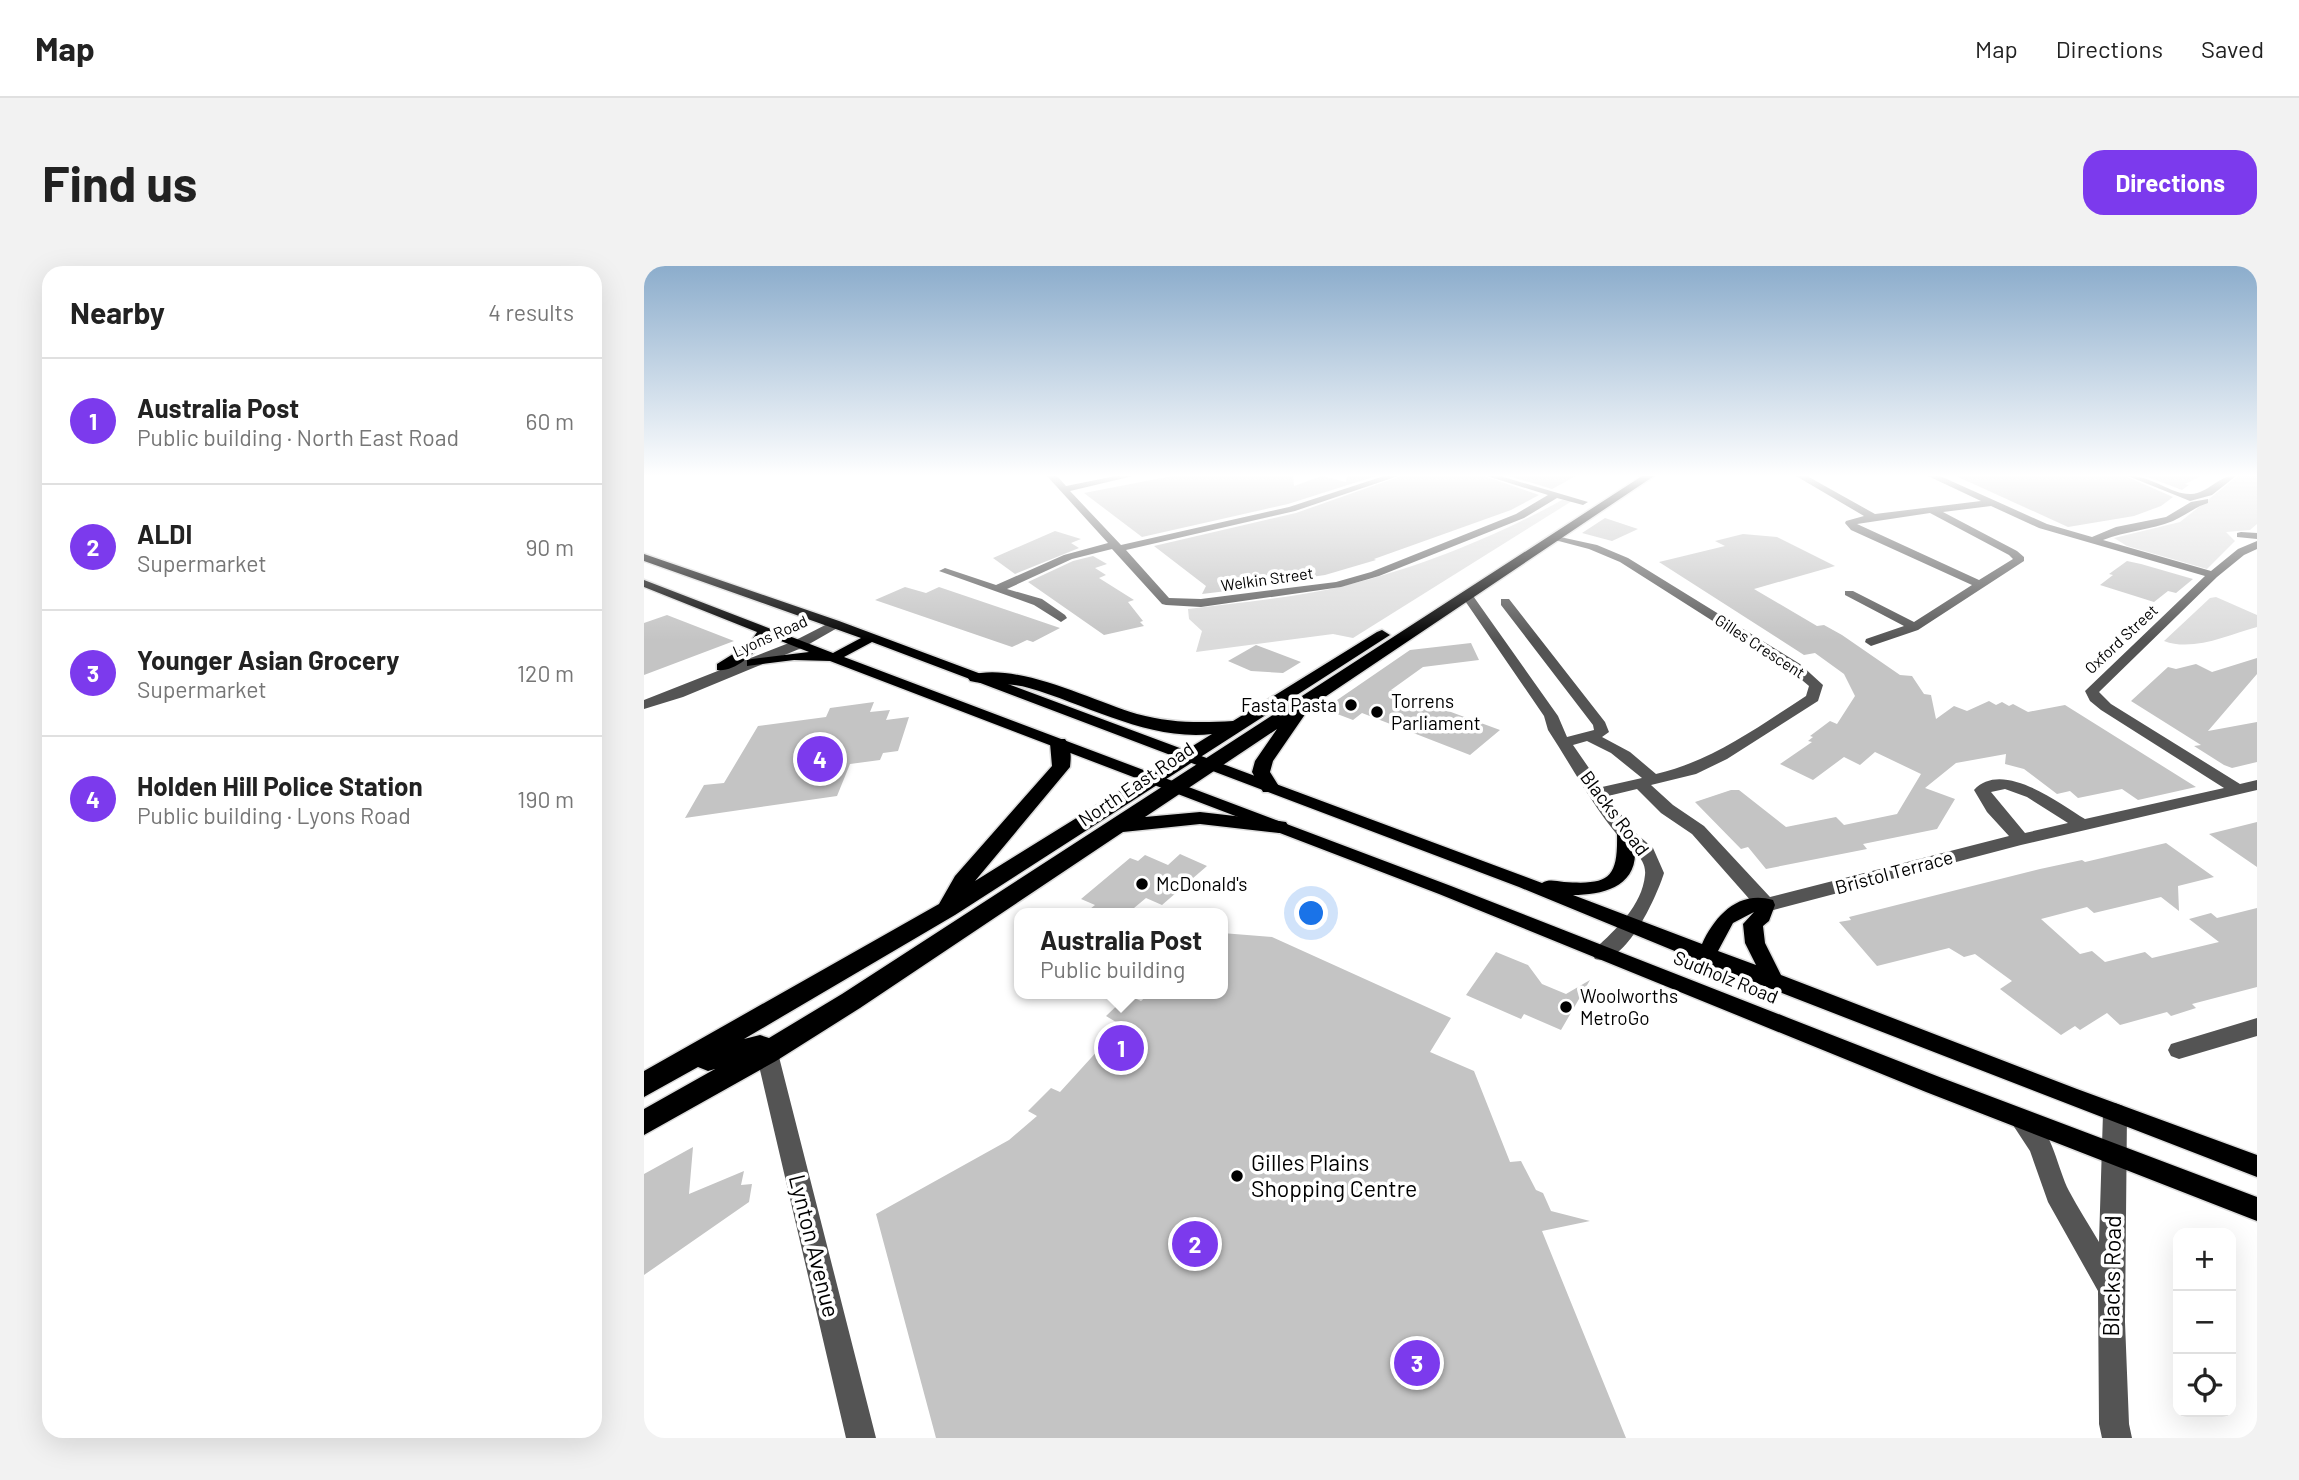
<!DOCTYPE html>
<html lang="en">
<head>
<meta charset="utf-8">
<style>
	:root { --surface:#fff; --page:#f2f2f2; --text:#222; --muted:#767676; --line:#e0e0e0; --accent:#7c3aed }
	body { margin:0; font-family:Barlow,sans-serif; background:var(--page); color:var(--text) }
	.controls { position:absolute; right:21px; bottom:21px; display:grid; overflow:hidden; border-radius:14px; box-shadow:0 7px 28px #0002 }
	.controls button { width:63px; height:63px; display:grid; place-items:center; padding:0; border:0; border-bottom:2px solid var(--line); background:var(--surface); color:var(--text); font:35px sans-serif }
	.you { position:absolute; left:668px; top:648px; width:24px; height:24px; margin:-18px; border:5px solid #fff; border-radius:50%; background:#1a73e8; box-shadow:0 0 0 10px #1a73e833 }
	.badge { display:grid; place-items:center; width:46px; height:46px; border-radius:50%; background:var(--accent); color:#fff; font-size:23px; font-weight:700 }
	.pin { position:absolute; translate:-50% -50%; border:4px solid #fff; box-shadow:0 2px 7px #0006 }
	.popup { position:absolute; left:370px; top:642px; width:214px; height:91px; box-sizing:border-box; display:grid; place-content:center; border-radius:14px; background:var(--surface); filter:drop-shadow(0 2px 5px #0005); font-size:23px; white-space:nowrap; color:var(--muted) }
	.popup b { font-size:26px; color:var(--text) }
	.popup::after { content:''; position:absolute; left:50%; top:100%; margin-left:-14px; border:14px solid transparent; border-top-color:var(--surface) }
	.list { margin:0; padding:0; list-style:none }
	h2 { display:flex; justify-content:space-between; align-items:center; height:91px; margin:0; padding:0 28px; font-size:30px }
	h2 small { font-size:23px; font-weight:400; color:var(--muted) }
	.list li { display:grid; grid-template-columns:46px 1fr auto; gap:21px; align-items:center; box-sizing:border-box; height:126px; padding:0 28px; border-top:2px solid var(--line) }
	.list b { display:block; font-size:26px; white-space:nowrap }
	.list p { margin:0; font-size:23px; white-space:nowrap; color:var(--muted) }
	.list em { font-size:23px; font-style:normal; color:var(--muted) }
	.icon { flex:none; width:38px; height:38px; fill:none; stroke:currentColor; stroke-width:2; stroke-linecap:round; stroke-linejoin:round }
	.map { position:relative; flex:none; width:1613px; height:1172px; overflow:hidden; border-radius:21px }
	header { display:flex; align-items:center; gap:42px; box-sizing:border-box; height:98px; padding:0 35px; background:var(--surface); border-bottom:2px solid var(--line) }
	header strong { font-size:33px }
	nav { display:flex; gap:38px; margin-inline-start:auto; font-size:24px }
	.intro { display:flex; align-items:center; justify-content:space-between; box-sizing:border-box; height:168px; padding:0 42px }
	h1 { margin:0; font-size:49px }
	.button { padding:18px 32px; border-radius:21px; background:var(--accent); color:#fff; font-size:24px; font-weight:700 }
	main { display:flex; gap:42px; padding:0 42px }
	aside { flex:1; background:var(--surface); border-radius:21px; box-shadow:0 7px 28px #0002 }
	.map>svg:first-child { display:block }
	.green { fill:#dbdbdb }
	.building { fill:#c4c4c4 }
	.lines { fill:none; stroke-linecap:round; stroke-linejoin:round }
	.major-casing { stroke:#dbdbdb; stroke-width:3 }
	.highway-casing { stroke:#dbdbdb; stroke-width:3 }
	.minor { fill:#545454; fill-rule:evenodd }
	.major { fill:#000; fill-rule:evenodd }
	.highway { fill:#000; fill-rule:evenodd }
	.poi-dot { fill:#000; stroke:#fff; stroke-width:2.5 }
	.labels { text-anchor:middle; stroke-width:7; stroke-linejoin:round; paint-order:stroke }
	.far-street-label { font-size:16px; fill:#000; stroke:#fff }
	.poi-label { font-size:19px; fill:#000; stroke:#fff; text-anchor:start }
	.street-label { font-size:19px; fill:#000; stroke:#fff }
	.near-poi-label { font-size:23px; fill:#000; stroke:#fff; text-anchor:start }
	.near-street-label { font-size:23px; fill:#000; stroke:#fff }
</style>
</head>
<body>
<header>
<strong>Map</strong>
<nav><a>Map</a><a>Directions</a><a>Saved</a></nav>
</header>
<div class="intro"><h1>Find us</h1><a class="button">Directions</a></div>
<main>
<aside>
<h2>Nearby<small>4 results</small></h2>
<ul class="list">
<li><span class="badge">1</span><div><b>Australia Post</b><p>Public building · North East Road</p></div><em>60 m</em></li>
<li><span class="badge">2</span><div><b>ALDI</b><p>Supermarket</p></div><em>90 m</em></li>
<li><span class="badge">3</span><div><b>Younger Asian Grocery</b><p>Supermarket</p></div><em>120 m</em></li>
<li><span class="badge">4</span><div><b>Holden Hill Police Station</b><p>Public building · Lyons Road</p></div><em>190 m</em></li>
</ul>
</aside>
<div class="map">
<svg width="1613" height="1172" viewBox="0 0 1613 1172">
	<rect width="100%" height="100%" fill="#fff"/>
	<!-- green -->
	<path class="green" d="M1594 210H1613V258L1606 264 1582 266 1591 275 1563 303 1483 280 1470 272 1536 256Z
		M918 234 928 235 709 372 689 368 552 386 558 365 545 353 544 343C597 336 652 332 703 319 774 302 855 269 918 234Z
		M1572 331 1613 349V361C1584 369 1549 386 1520 375L1566 332Z"/>
	<!-- building -->
	<path class="building" d="M528 210H649L650 220 678 210 702 216 703 210H732L644 238 498 271 440 227Z
		M757 210H840L895 229 867 244 730 293 732 294 681 309 591 322V324L558 328 562 320 510 280 652 247Z
		M865 210H932L908 223Z
		M1312 210H1481L1529 231 1517 240 1490 250 1424 261Z
		M1501 210H1557L1541 218 1545 219 1538 224Z
		M961 252 994 263 968 275 938 267Z
		M411 265 437 273 427 277 435 282 371 308 349 292Z
		M1099 268 1133 271 1191 300 1110 323 1173 360 1180 359 1198 369 1256 409 1268 410 1280 428 1287 429 1292 453 1310 440 1323 445 1345 435 1352 439 1358 436 1365 440 1369 438 1384 446 1421 439 1552 521 1494 534 1478 523 1434 532 1426 525 1413 528 1380 503 1361 498 1362 488 1312 497 1281 522 1311 533 1293 563 1219 578 1223 583 1122 603 1104 581 1097 583 1051 536 1087 524H1095L1142 561 1192 551 1200 559 1253 548 1277 508 1231 486 1216 499 1200 491 1169 514 1136 498 1168 476 1164 475 1169 471 1166 470 1186 455 1193 458 1211 430 1200 408 1171 387 1160 389 1015 296 1081 280 1071 275Z
		M449 290 463 298 451 302 462 309 455 312 490 334 484 336 499 355 496 356 500 360 460 369 384 316 429 295Z
		M1483 295 1497 298 1549 313 1532 327 1524 325 1510 336 1456 319 1469 309 1465 308Z
		M261 321 282 327 295 321 416 362 389 376 383 374 368 381 231 334Z
		M23 349 90 375 0 409V357Z
		M827 377 835 394 779 401 747 424 856 464 826 489 718 447 709 454 680 443 766 384Z
		M612 379 657 396 639 407 607 405 584 395Z
		M1613 392V408L1564 465 1613 456V496L1588 502 1580 499 1550 480 1557 479 1487 435 1524 401 1532 403 1552 398 1568 406Z
		M230 436 226 446 246 444 242 454 265 451 254 485 239 487 236 494 206 498 193 530 41 552 60 519 80 517 114 460 182 451 186 442Z
		M1613 556V601L1565 568Z
		M1522 577 1570 611 1534 620 1535 645 1517 631 1450 647 1443 641 1397 653 1436 688 1448 685 1461 696 1501 686 1508 692 1575 676 1545 653 1567 647 1573 652 1613 642V721L1548 738 1552 742 1527 750 1523 746 1476 759 1463 747 1436 764 1431 760 1417 769 1356 723 1368 715 1331 688 1320 691 1305 682 1233 700 1195 656 1207 654 1205 651 1396 603 1438 594 1441 596Z
		M536 588 563 600 518 639 502 632 484 647H441L451 639 437 633 486 592 494 595 501 589 524 599Z
		M578 667 628 671 807 752 786 786 830 805 866 896 877 895 892 924 899 927 907 945 946 955 898 965 982 1172H292L232 948 365 874 393 850 384 845 407 822 416 826 477 759 462 750 484 729 497 735 505 728H578Z
		M852 686 884 699 898 718 922 728 946 714 917 764 880 748 877 753 822 729Z
		M49 881 45 928 100 905 97 919 108 918 105 936 0 1009V908Z"/>
	<g class="lines">
		<!-- major casing -->
		<g class="major-casing">
			<path id="major" d="M0 288 195 355 898 617C905 613 911 615 920 616 965 619 974 613 973 568L976 564H988C992 571 991 579 991 586 992 621 958 629 929 629L1058 678C1071 650 1094 624 1129 634L1131 639 1125 655 1119 660 1121 677 1137 709 1433 823 1613 889V911L1055 695 875 621 228 376 200 391 807 620 1298 812 1613 931V955L1282 826 795 628 186 395 150 394 103 400V394L108 393 165 386 124 370C115 384 91 407 73 404V398L105 378 113 366 0 321V314L189 387 217 372 0 295ZM1110 646 1099 658 1101 677 1112 699 1074 685 1089 657Z"/>
		</g>
		<!-- highway casing -->
		<g class="highway-casing">
			<path id="highway" d="M998 210H1010L660 445 662 447 629 495 626 506 636 522 633 526H619L608 506 611 495 633 463 501 551 556 546 635 555 642 556 645 561 642 566 635 567 556 558 479 566 216 742 132 795 0 869V843L71 803 64 805 54 801 0 831V805L295 638 311 610 408 500 406 477 409 473H421C428 482 427 491 426 501L331 615 568 468C505 475 444 439 385 422 366 416 346 420 326 415L324 412 326 409C375 396 446 434 493 448 526 457 555 457 589 455L733 366 738 364 746 369 311 649 100 773 116 769 125 772 198 728Z"/>
		</g>
		<!-- minor -->
		<path class="minor" d="M403 210H413L422 220 472 210H489L426 225 477 279 645 241 740 210H754L651 245 482 284 525 332 557 333 692 316 727 306 872 248 904 229 843 210H856L944 236 939 239 913 232 880 252 735 310 697 321 557 341 522 339 518 338 468 283 428 293 363 323 398 333 421 349 423 352 417 356 390 339 295 305 301 302 352 319 420 289 464 277Z
			M1152 210H1163L1231 248 1337 235 1284 210H1296L1403 258 1448 271 1472 261 1522 251 1547 236 1564 233V237C1551 241 1542 249 1529 255 1507 264 1481 265 1459 274L1567 305 1594 283 1613 275V283L1600 289 1573 311 1455 426 1467 438 1596 518 1613 514V524L1377 579 1122 646 1115 644 1048 568 1017 547 993 523 964 530 988 564 1009 582 1020 607C1013 630 981 702 951 693L948 688 951 683C972 663 998 640 1001 609 1003 591 985 583 975 571 948 539 927 499 904 464L900 450 817 329 819 327H827L914 450 923 471 950 464 949 459 857 339V333H865L961 456 965 466 958 471 986 486 1012 508C1068 495 1114 461 1162 430L1165 420 1146 404 976 296 945 283 907 273V269L953 279 984 292 1156 398 1179 419 1174 435 1083 493 1052 508 1007 519 1029 539 1060 560 1126 631 1365 570 1343 546 1330 524C1358 493 1415 537 1441 553L1580 522 1457 444 1446 435 1441 425 1561 310 1395 262 1347 240 1299 246 1373 285 1380 291V295L1274 364 1227 380 1221 376 1222 373 1260 360 1201 329V325H1209L1270 356 1328 319 1207 264 1201 257 1202 255 1220 250ZM1286 247 1365 289 1369 293 1335 314 1213 258ZM943 475 967 487 998 512 958 521 929 479ZM1361 523 1383 531 1424 557 1381 567 1347 526Z
			M1484 210C1507 209 1528 229 1547 228 1565 227 1574 209 1592 210L1568 229 1546 235Z
			M1597 266 1613 267V273L1593 271V267Z
			M191 354 197 358 195 361 160 381 39 431 0 443V434L150 375Z
			M1613 752V770L1535 793 1527 790 1524 784 1527 778Z
			M123 778 131 781 134 787 232 1172H202L112 787 115 781Z
			M1471 837 1479 840 1483 847 1481 1056 1485 1158 1488 1172H1458L1455 1158 1454 1025 1404 936 1386 885 1365 853 1369 846 1377 843C1407 854 1412 900 1425 925 1434 942 1445 959 1455 976L1459 847 1463 840Z"/>
		<!-- major -->
		<use href="#major" class="major"/>
		<!-- highway -->
		<use href="#highway" class="highway"/>
	</g>
	<!-- sky -->
	<linearGradient id="sky" x2="0" y2="1"><stop stop-color="#8cadcc"/><stop offset="0.56" stop-color="#fff"/><stop offset="1" stop-color="#fff" stop-opacity="0"/></linearGradient>
	<rect width="1613" height="374" fill="url(#sky)"/>
	<!-- markers -->
	<g class="poi-dot">
		<circle cx="707" cy="439" r="7"/>
		<circle cx="733" cy="446" r="7"/>
		<circle cx="498" cy="618" r="7"/>
		<circle cx="922" cy="741" r="7"/>
		<circle cx="593" cy="910" r="7"/>
	</g>
	<g class="labels">
		<!-- far-street labels -->
		<g class="far-street-label">
			<text transform="translate(623 313) rotate(-8)" y="6">Welkin Street</text>
			<text transform="translate(126 370) rotate(-24)" y="6">Lyons Road</text>
			<text transform="translate(1477 373) rotate(-43)" y="6">Oxford Street</text>
			<text transform="translate(1116 380) rotate(33)" y="6">Gilles Crescent</text>
		</g>
		<!-- poi labels -->
		<g class="poi-label">
			<text x="747" y="442">Torrens<tspan x="747" dy="22">Parliament</tspan></text>
			<text x="693" y="446" text-anchor="end">Fasta Pasta</text>
			<text x="512" y="625">McDonald's</text>
			<text x="936" y="737">Woolworths<tspan x="936" dy="22">MetroGo</tspan></text>
		</g>
		<!-- street labels -->
		<g class="street-label">
			<text transform="translate(492 518) rotate(-34)" y="7">North East Road</text>
			<text transform="translate(971 547) rotate(53)" y="7">Blacks Road</text>
			<text transform="translate(1250 606) rotate(-15)" y="7">Bristol Terrace</text>
			<text transform="translate(1082 711) rotate(22)" y="7">Sudholz Road</text>
		</g>
		<!-- near-poi labels -->
		<g class="near-poi-label">
			<text x="607" y="905">Gilles Plains<tspan x="607" dy="26">Shopping Centre</tspan></text>
		</g>
		<!-- near-street labels -->
		<g class="near-street-label">
			<text transform="translate(170 980) rotate(76)" y="8">Lynton Avenue</text>
			<text transform="translate(1468 1010) rotate(-89)" y="8">Blacks Road</text>
		</g>
	</g>
</svg>
<div class="controls">
<button>+</button>
<button>−</button>
<button><svg class="icon" aria-label="locate" viewBox="0 0 24 24"><circle cx="12" cy="12" r="6"/><path d="M12 2v4M12 18v4M2 12h4M18 12h4"/></svg></button>
</div>
<div class="you"></div>
<div class="pin badge" style="left:477px;top:782px">1</div>
<div class="popup"><b>Australia Post</b>Public building</div>
<div class="pin badge" style="left:551px;top:978px">2</div>
<div class="pin badge" style="left:773px;top:1097px">3</div>
<div class="pin badge" style="left:176px;top:493px">4</div>
</div>
</main>
</body>
</html>
